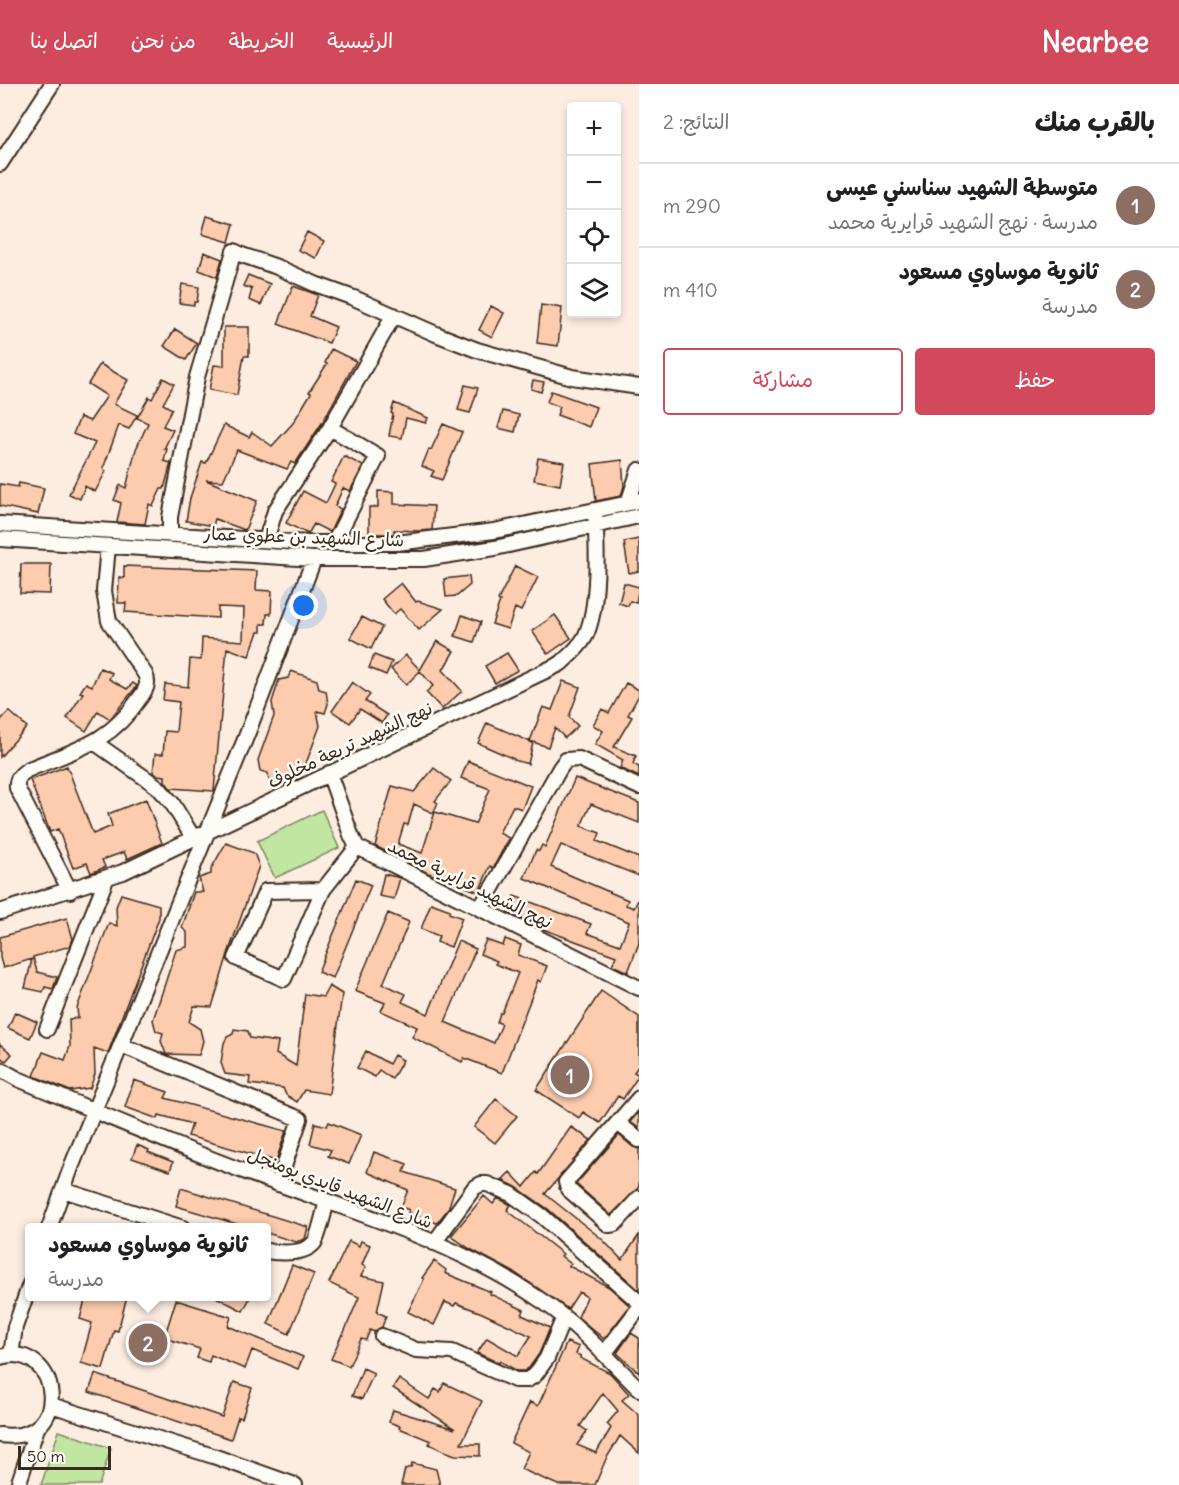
<!DOCTYPE html>
<html lang="ar">
<head>
<meta charset="utf-8">
<style>
	:root { --surface:#fff; --page:#f6f6f6; --text:#202124; --muted:#757577; --line:#e0e0e0; --accent:#d1495b }
	body { margin:0; font-family:Delius,"Playpen Sans Arabic",sans-serif; background:var(--page); color:var(--text); direction:rtl }
	.controls { position:absolute; right:18px; top:18px; display:grid; overflow:hidden; border-radius:6px; box-shadow:0 3px 9px #0003 }
	.controls button { width:54px; height:54px; display:grid; place-items:center; padding:0; border:0; border-bottom:2px solid var(--line); background:var(--surface); color:var(--text); font:30px sans-serif }
	.scale { position:absolute; left:18px; bottom:15px; width:93px; box-sizing:border-box; padding-left:6px; border:3px solid #3b2a1e; border-top:0; font-size:16px; line-height:21px; white-space:nowrap; color:#3b2a1e; -webkit-text-stroke:4px #fdfcf7; paint-order:stroke }
	.you { position:absolute; left:304px; top:522px; width:21px; height:21px; margin:-15px; border:4px solid #fff; border-radius:50%; background:#1a73e8; box-shadow:0 0 0 9px #1a73e833 }
	.badge { display:grid; place-items:center; width:39px; height:39px; border-radius:50%; background:var(--accent); color:#fff; font-size:20px; font-weight:700 }
	.pin { position:absolute; translate:-50% -50%; border:3px solid #fff; box-shadow:0 2px 6px #0006 }
	.popup { position:absolute; left:25px; top:1139px; width:246px; height:78px; box-sizing:border-box; display:grid; place-content:center; border-radius:6px; background:var(--surface); filter:drop-shadow(0 2px 4px #0005); font-size:20px; white-space:nowrap; color:var(--muted) }
	.popup b { font-size:22px; color:var(--text) }
	.popup::after { content:''; position:absolute; left:50%; top:100%; margin-left:-12px; border:12px solid transparent; border-top-color:var(--surface) }
	.list { margin:0; padding:0; list-style:none }
	h2 { display:flex; justify-content:space-between; align-items:center; height:78px; margin:0; padding:0 24px; font-size:26px }
	h2 small { font-size:20px; font-weight:400; color:var(--muted) }
	.list li { display:grid; grid-template-columns:39px 1fr auto; gap:18px; align-items:center; box-sizing:border-box; height:84px; padding:0 24px; border-top:2px solid var(--line) }
	.list b { display:block; font-size:22px; white-space:nowrap }
	.list p { margin:0; font-size:20px; white-space:nowrap; color:var(--muted) }
	.list em { font-size:20px; font-style:normal; color:var(--muted) }
	.actions { display:flex; gap:12px; padding:18px 24px }
	.actions a { flex:1; padding:14px 0; border:2px solid var(--accent); border-radius:6px; text-align:center; font-size:21px; color:var(--accent) }
	.actions .main { background:var(--accent); color:#fff }
	.icon { flex:none; width:33px; height:33px; fill:none; stroke:currentColor; stroke-width:2; stroke-linecap:round; stroke-linejoin:round }
	.map { position:relative; flex:none; width:639px; height:1401px; overflow:hidden; direction:ltr }
	header { display:flex; align-items:center; gap:36px; box-sizing:border-box; height:84px; padding:0 30px; background:var(--accent); color:#fff }
	header strong { font-size:28px }
	nav { display:flex; gap:33px; margin-inline-start:auto; font-size:21px }
	main { display:flex }
	aside { flex:1; background:var(--surface) }
	.map>svg:first-child { display:block }
	.green { fill:#c0e6a1; stroke:#7e8860; stroke-width:1.5 }
	.building { fill:#fdcbad; stroke:#3b2a1e; stroke-width:1.5; fill-rule:evenodd }
	.lines { fill:none; stroke-linecap:round; stroke-linejoin:round }
	.minor-casing { stroke:#3b2a1e; stroke-width:18 }
	.minor { stroke:#fdfcf7; stroke-width:14 }
	.labels { text-anchor:middle; stroke-width:5; stroke-linejoin:round; paint-order:stroke }
	.street-label { font-size:18px; fill:#3b2a1e; stroke:#fdfcf7 }
</style>
</head>
<body>
<header>
<strong>Nearbee</strong>
<nav><a>الرئيسية</a><a>الخريطة</a><a>من نحن</a><a>اتصل بنا</a></nav>
</header>
<main>
<aside>
<h2>بالقرب منك<small>النتائج: 2</small></h2>
<ul class="list">
<li><span class="badge" style="background:#8d6e63">1</span><div><b>متوسطة الشهيد سناسني عيسى</b><p>مدرسة · نهج الشهيد قرايرية محمد</p></div><em>290 m</em></li>
<li><span class="badge" style="background:#8d6e63">2</span><div><b>ثانوية موساوي مسعود</b><p>مدرسة</p></div><em>410 m</em></li>
</ul>
<div class="actions"><a class="main">حفظ</a><a>مشاركة</a></div>
</aside>
<div class="map">
<svg width="639" height="1401" viewBox="0 0 639 1401">
	<rect width="100%" height="100%" fill="#fdede1"/>
	<filter id="ink" filterUnits="userSpaceOnUse"><feTurbulence type="fractalNoise" baseFrequency=".0167" numOctaves="2"/><feDisplacementMap in="SourceGraphic" scale="12" xChannelSelector="R" yChannelSelector="G"/><feConvolveMatrix kernelMatrix="1 2 1 2 8 2 1 2 1" color-interpolation-filters="sRGB"/></filter>
	<g filter="url(#ink)">
		<!-- green -->
		<path class="green" d="M322 726 339 764 275 794 257 757Z
			M59 1347 111 1364 99 1401H41Z"/>
		<!-- building -->
		<path class="building" d="M207 132 234 140 229 158 202 150Z
			M307 148 324 157 316 174 298 166Z
			M204 168 222 175 217 193 199 186Z
			M248 191 270 200 261 221 249 216 252 205 243 202Z
			M182 200 199 203 197 218H194V221L179 219Z
			M293 202 318 211 310 232 336 243 329 259 278 240Z
			M541 221 562 224 558 262 537 259Z
			M491 222 504 229 492 253 479 246Z
			M224 243H249V272H244L237 311 209 306 214 281 224 282Z
			M175 245 197 259 186 276 164 262Z
			M331 265 356 277 322 339 295 380 291 378 287 385 237 366 223 397 206 396 257 417 245 446 215 435 213 442 186 437 190 414 202 378 206 379 224 341 249 353 252 348 272 362 293 339 311 309 309 308 327 280 325 279Z
			M100 280 128 296 114 320 137 331 129 345 119 341 103 385 106 387 95 408 85 402 80 415 69 410 95 359 73 350 80 333 90 337 107 312 88 300Z
			M163 294 174 300 163 320 172 325 163 342 173 346 164 365H167L164 377 171 379 164 405H161L153 422 149 420 145 440 117 438 121 419 114 416 120 401 126 404 136 365 148 339 137 334 149 313 152 315Z
			M533 296 544 298 541 308 531 305Z
			M465 301 478 304 470 329 458 326Z
			M551 307 596 323 589 343 557 331 560 323 547 318Z
			M394 319 428 334 426 339 406 334 402 354 389 352 393 330 391 329Z
			M503 327 519 331 515 348 498 344Z
			M443 340 462 348 442 396 431 392 434 387 422 382 429 365 431 366Z
			M344 372 363 382 350 407 343 404 335 422 341 425 330 448 314 440 308 450 286 439 303 407 326 419 335 400 331 398Z
			M538 374 564 378 560 401 534 396Z
			M622 376 624 402 621 412 596 417 592 380Z
			M19 399 44 404 38 430 0 422V400L18 403Z
			M378 407 394 408V420L434 422 432 446 419 447 394 446V450H369V423H378Z
			M639 455V487L629 489 624 458Z
			M21 480H51L50 510 20 509Z
			M124 482 257 487 256 506 272 507 271 530H267L266 540H261V548H258L249 572 227 564 214 707 170 704 165 697V692L157 691 153 688 155 670H163L165 647 176 648 179 618 163 616 165 600 188 603 190 575 201 576 202 554 243 557 244 524 218 523V534L125 528 126 519H118L119 493 124 494Z
			M515 482 538 493 521 527 515 524 508 545 492 540 500 517 498 516Z
			M469 492 470 501 457 512 446 513 444 495Z
			M401 499 416 518 418 517 443 525 419 546 400 525 394 530 382 515Z
			M624 499 639 503 636 519 630 517 628 522 619 519Z
			M462 531 481 538 474 558 455 552Z
			M555 531 571 554 548 570 532 547Z
			M362 533 382 543 371 565 350 554Z
			M437 557 454 567 443 586 462 607 442 625 426 608 433 602 420 587 406 601 391 585 406 571 420 586Z
			M507 569 518 586 495 599 485 582Z
			M374 571 392 578 386 591 369 584Z
			M100 584 112 589 109 595 127 605 133 599 137 602 110 635 98 627 86 647 67 634 83 609 80 608 86 599 92 602Z
			M291 587 317 596 319 605 326 607 328 620 325 629 317 627 320 642 301 693 283 701 269 696 268 689 260 687 258 676 274 632 272 618 279 596 288 594Z
			M563 597 580 603 569 633 578 642 565 654 555 644 548 663 530 657 543 623 552 626Z
			M352 598 370 611 365 617 387 631 382 639 360 625 350 639 332 627Z
			M626 599 639 606V611L628 631 632 633 614 663 636 672 633 680 639 683V693L620 684 623 676 595 660 603 647 593 641 602 625 609 629Z
			M9 627 27 643 0 673V637Z
			M487 639 533 659 528 680 514 676V675L478 659Z
			M468 677 531 702 522 725 513 722 499 749 509 754 493 784 490 782 479 808 428 789 404 777 405 774 391 770 375 762 392 702 414 708 434 684 451 697 435 717 438 719 433 729 414 720 408 741 404 740 398 760 422 769 435 728 475 740 490 705 461 694Z
			M67 682 93 750 112 742 108 730 146 715 162 759 127 775 124 768 102 776 105 783 91 789 87 779 73 784 58 745 50 748 30 696Z
			M575 694 639 719V739L591 720 581 742 600 749 597 757 639 774V792L561 761 551 783 628 816 626 821 634 824 639 814V859L628 888 612 881 616 872 540 844 508 828 514 812 591 840 587 849 620 861 629 838 524 794 536 766 539 767 542 761 545 763Z
			M226 759 254 769 259 782 228 870 212 923 194 922 189 938 200 945 203 957 199 971 166 970 161 957 163 949 156 947 153 936 176 866 187 863V848L182 844 194 808H203L199 794 211 790V785Z
			M384 790 400 794 394 815 379 812Z
			M356 795 371 801 333 894 318 888Z
			M121 810 159 821V834L108 969 94 964 95 990 90 1004 70 1007 34 992 43 968 65 976 70 962 69 935 78 934 77 924 109 839 117 842 116 823Z
			M431 819 450 826 449 829 462 834 451 863 437 858 439 852 421 845Z
			M388 829 409 838 383 900 406 910 402 918 428 930 458 857 476 865 445 938 494 959 502 940 497 938 500 929H502L518 889 495 880 497 877 480 870 486 856 503 862 505 855 521 861 518 871 547 882 541 898 538 896 502 989 464 974 462 978 412 953 417 943 381 927 385 919 355 907Z
			M67 834 73 855 70 862 33 873 37 888 57 893 53 905 45 903 43 908 25 904 32 875 3 884 0 874V853Z
			M329 902 342 910 329 1010 304 1006 297 1018 286 1011 283 1004 249 1000 250 993 225 990 221 979 224 959 227 953 233 950 234 945 248 947 250 954 278 958 276 970 296 982 305 910 323 913Z
			M601 907 639 933V981L634 988 639 991 623 1015 618 1012 600 1039 583 1028 579 1034 536 1006Z
			M15 928 37 938 30 954 8 944Z
			M0 960 12 970 6 977 0 973Z
			M366 967 389 980 394 971 403 976 392 995 379 986 375 993 357 984Z
			M134 996 168 1008 165 1014 286 1047 276 1077 188 1052 192 1040 159 1031 158 1035 125 1023Z
			M496 1015 517 1032 495 1059 474 1043Z
			M639 1028V1044L630 1038Z
			M329 1038 361 1051 349 1080 328 1072 331 1066 310 1060 315 1039 327 1042Z
			M571 1043 591 1056 545 1110 602 1155 622 1176 639 1151V1206L548 1125 516 1103 502 1096 510 1088 524 1103 536 1088 538 1090Z
			M619 1051 633 1063 639 1065V1103L611 1131 576 1100Z
			M137 1061 149 1066 148 1068 173 1078 170 1087 132 1074Z
			M374 1068 407 1080 404 1088 455 1104 448 1125 437 1139 408 1129 409 1126 401 1123 408 1106 367 1088Z
			M181 1104 308 1143 305 1155 296 1158 267 1149V1143H247L176 1122Z
			M484 1112 493 1120 498 1114 511 1121 507 1126 563 1170 561 1172 571 1180 569 1182 609 1203 630 1222 604 1255 578 1233 587 1213 579 1208 568 1225 515 1189 470 1165 451 1152Z
			M349 1157 359 1162 361 1157 370 1161 362 1181 366 1183 361 1192 384 1197 377 1228 386 1232 382 1243 374 1248 370 1246 366 1256 361 1255 349 1282 331 1275 342 1250 343 1251 359 1213 329 1199Z
			M434 1177 446 1186 445 1189 491 1208 490 1210 524 1226 522 1231 550 1244 539 1270 529 1284 524 1287H517L500 1277 499 1279 477 1269 487 1254 518 1272 531 1252 482 1229 456 1219 454 1222 445 1218 434 1241 408 1228 424 1195 422 1194Z
			M292 1181 314 1190 289 1250 268 1240Z
			M86 1212H127L118 1247 114 1246 103 1285 81 1279 92 1239 80 1235Z
			M214 1212H251L243 1227Z
			M176 1216 231 1233 228 1242 303 1273 298 1285 252 1266 245 1285 211 1271 209 1278 197 1274 200 1265 164 1254Z
			M631 1249 639 1254V1289L617 1269Z
			M567 1258 579 1263 576 1270 581 1272 580 1274 610 1289 629 1310 622 1316 639 1331V1369L620 1352 606 1375 595 1401H558L521 1385 529 1368 511 1359 530 1318 538 1322ZM603 1309 618 1327 607 1340 611 1344 596 1369 577 1361 587 1347 580 1342Z
			M363 1284 374 1289 362 1315 352 1312Z
			M95 1290 222 1333 234 1298 252 1304 242 1334 238 1333 231 1355 89 1308Z
			M399 1295 429 1315 435 1305 440 1308 444 1299 482 1317 461 1360H480V1372L455 1371 442 1366 429 1360 431 1357 399 1344 400 1342 389 1338 393 1326 455 1345 393 1304Z
			M412 1379 436 1385 440 1401H401L405 1385 411 1383Z"/>
		<g class="lines">
			<!-- minor casing -->
			<g class="minor-casing">
				<path id="minor" d="M0 80 52 0
					M330 344 378 372 334 459
					M628 419 639 386
					M0 440 309 459H397L494 447 639 417
					M170 451V433L197 293 234 167 242 171 277 183 315 200 354 214 436 250 477 266 572 293 639 303
					M0 455 314 475H424L495 464 639 432
					M266 456 275 427 330 344 394 231
					M94 658 158 703 172 719 194 755
					M329 689 351 751 357 763 639 904
					M323 806 284 895 236 874 266 807 323 806 357 763
					M70 807 17 704C16 695 20 691 27 686 74 666 109 660 139 615 145 607 150 600 145 590L109 537 104 507 108 462
					M480 825 560 684 566 676 579 675 639 703
					M0 828 123 788 560 580C569 572 579 564 585 553 600 522 597 461 595 427
					M47 945 107 793
					M121 961 300 1035 278 1100
					M0 985 18 995C94 1026 169 1060 246 1088 347 1126 455 1156 545 1219 580 1243 609 1275 639 1305
					M639 1014 566 1098 568 1105 609 1141 615 1140 639 1114
					M618 1039 639 1056
					M63 1106 183 1144
					M49 1144 72 1081 248 648 314 475
					M434 1159 474 1104 481 1100H487L511 1110 542 1132 639 1218
					M266 1167C280 1169 304 1171 314 1159 319 1152 324 1127 327 1117
					M382 1252 416 1266 452 1268 515 1296H527L535 1291 547 1274 564 1233
					M604 1270 639 1224
					M11 1271 15 1243 30 1200
					M0 1273C60 1256 75 1361 0 1351
					M51 1321 213 1372 295 1401
					M18 1401 37 1344"/>
			</g>
			<!-- minor -->
			<use href="#minor" class="minor"/>
		</g>
	</g>
	<g class="labels">
		<!-- street labels -->
		<g class="street-label">
			<text transform="translate(304 453) rotate(2)" y="6">شارع الشهيد بن عطوي عمار</text>
			<text transform="translate(350 661) rotate(-25)" y="6">نهج الشهيد تريعة مخلوف</text>
			<text transform="translate(470 800) rotate(26)" y="6">نهج الشهيد قرايرية محمد</text>
			<text transform="translate(340 1104) rotate(21)" y="6">شارع الشهيد قايدي بومنجل</text>
		</g>
	</g>
</svg>
<div class="controls">
<button>+</button>
<button>−</button>
<button><svg class="icon" aria-label="locate" viewBox="0 0 24 24"><circle cx="12" cy="12" r="6"/><path d="M12 2v4M12 18v4M2 12h4M18 12h4"/></svg></button>
<button><svg class="icon" aria-label="layers" viewBox="0 0 24 24"><path d="M12 4l9 5-9 5-9-5zM3 14l9 5 9-5"/></svg></button>
</div>
<div class="scale">50 m</div>
<div class="you"></div>
<div class="pin badge" style="left:570px;top:991px;background:#8d6e63">1</div>
<div class="pin badge" style="left:148px;top:1259px;background:#8d6e63">2</div>
<div class="popup"><b>ثانوية موساوي مسعود</b>مدرسة</div>
</div>
</main>
</body>
</html>
